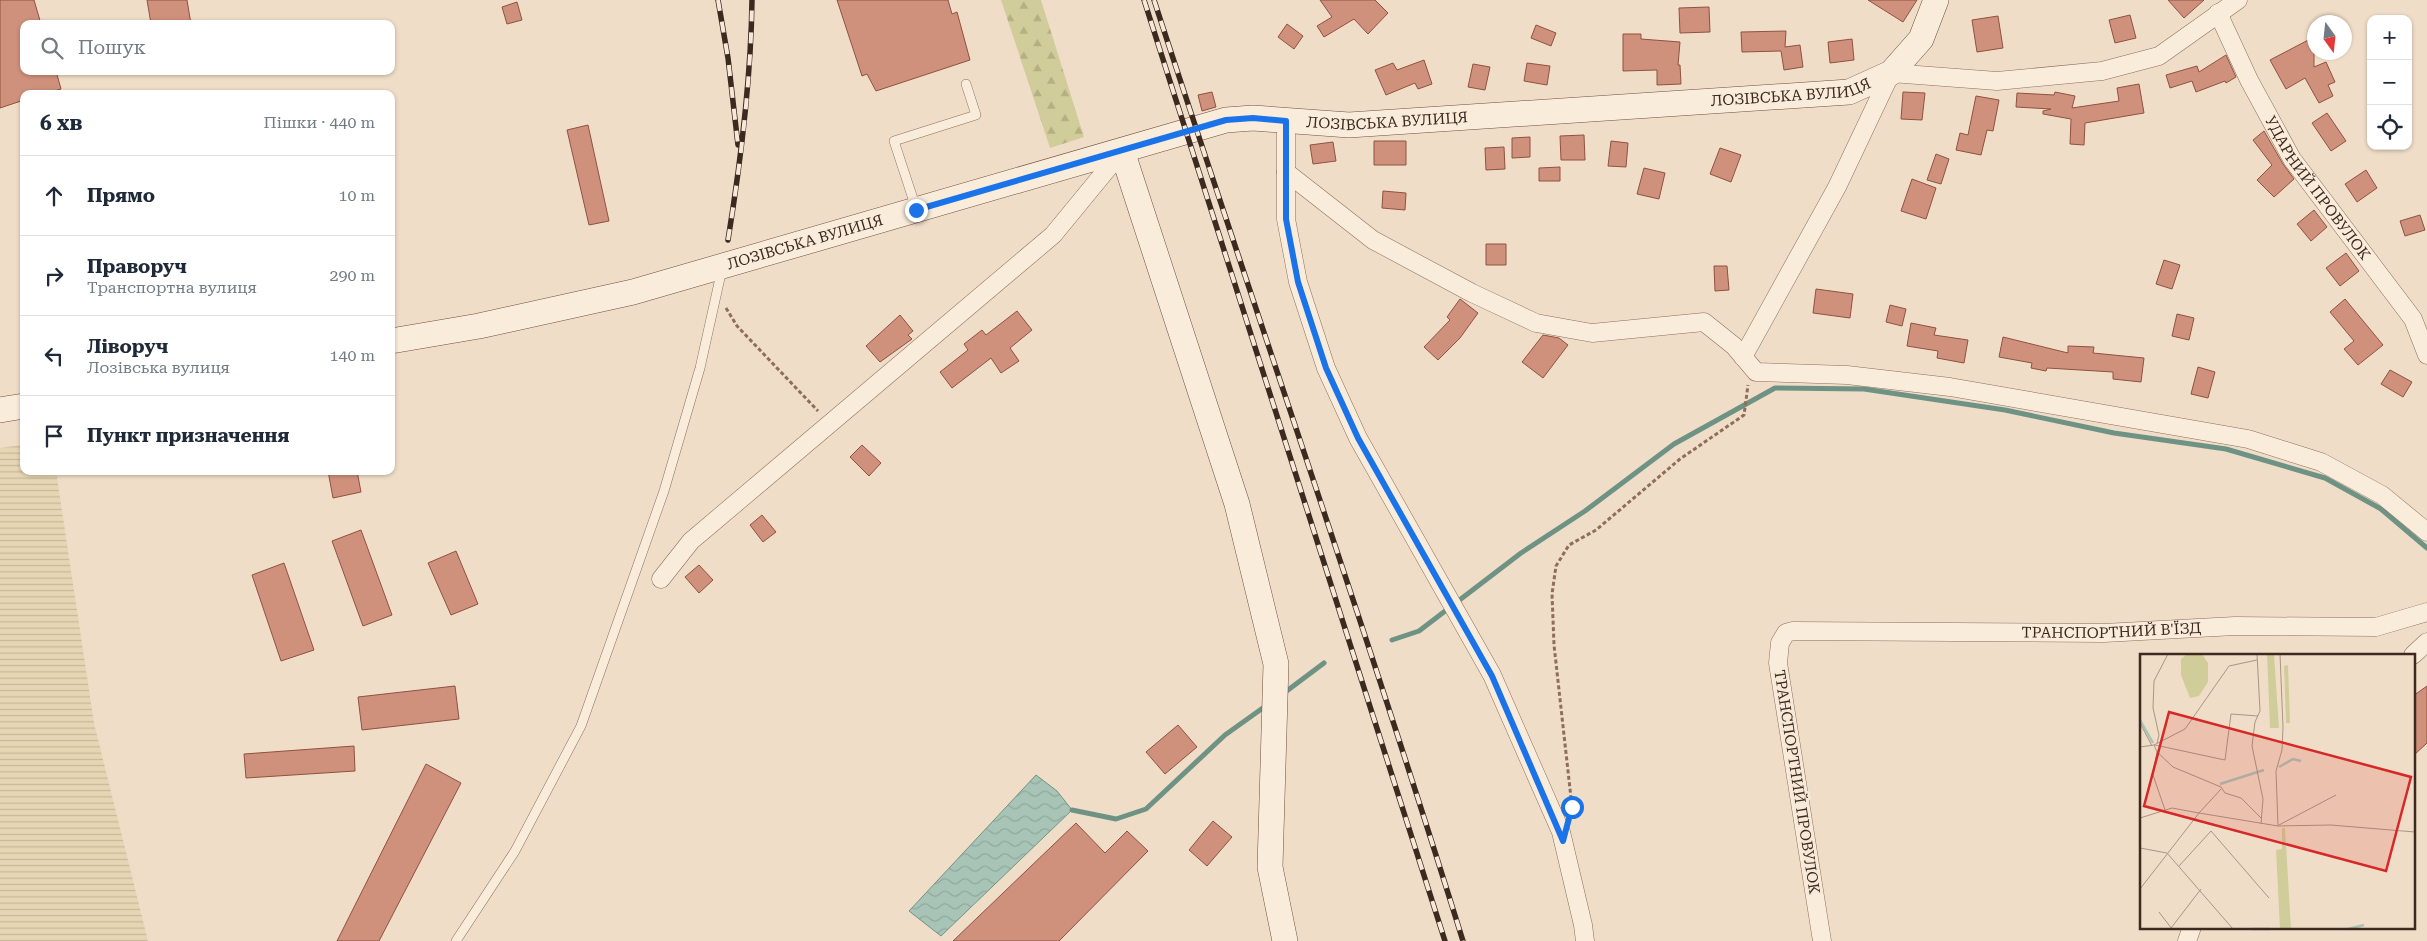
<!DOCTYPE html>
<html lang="uk">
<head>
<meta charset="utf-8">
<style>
	:root { --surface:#fff; --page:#f2f2f3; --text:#1f2937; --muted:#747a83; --line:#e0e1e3 }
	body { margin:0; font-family:"Roboto Serif",serif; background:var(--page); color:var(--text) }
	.controls { position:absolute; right:15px; top:15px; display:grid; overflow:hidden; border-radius:10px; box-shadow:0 1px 4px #0004 }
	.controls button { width:45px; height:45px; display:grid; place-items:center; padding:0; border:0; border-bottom:1px solid var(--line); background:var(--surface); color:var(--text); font:25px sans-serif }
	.compass { position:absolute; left:2307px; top:15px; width:45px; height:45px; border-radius:50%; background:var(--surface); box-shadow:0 1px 4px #0004; rotate:165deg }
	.stop { position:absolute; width:15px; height:15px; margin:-11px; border:4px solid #1a73e8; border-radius:50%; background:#fff }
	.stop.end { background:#1a73e8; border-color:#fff; box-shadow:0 1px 5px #0008 }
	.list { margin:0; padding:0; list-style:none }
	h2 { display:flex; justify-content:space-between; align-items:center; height:65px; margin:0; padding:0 20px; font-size:21px }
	h2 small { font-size:16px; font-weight:400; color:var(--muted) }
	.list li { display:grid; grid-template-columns:32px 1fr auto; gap:15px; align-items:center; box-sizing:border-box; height:80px; padding:0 20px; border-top:1px solid var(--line) }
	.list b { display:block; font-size:19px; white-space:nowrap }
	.list p { margin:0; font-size:16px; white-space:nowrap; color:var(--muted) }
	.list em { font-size:16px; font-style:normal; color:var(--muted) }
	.icon { flex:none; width:28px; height:28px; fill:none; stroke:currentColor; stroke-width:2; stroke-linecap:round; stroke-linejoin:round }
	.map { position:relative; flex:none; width:2427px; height:941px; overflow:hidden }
	.search { position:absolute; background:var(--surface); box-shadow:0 1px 4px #0004; left:20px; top:20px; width:375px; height:55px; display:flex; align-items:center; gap:12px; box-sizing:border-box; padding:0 18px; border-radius:10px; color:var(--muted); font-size:19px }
	.panel { position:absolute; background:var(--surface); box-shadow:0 1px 4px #0004; left:20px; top:90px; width:375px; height:385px; border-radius:10px }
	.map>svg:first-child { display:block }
	.farmland { fill:url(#farmland-rules) }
	.forest { fill:url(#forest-firs) }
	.water { fill:url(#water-waves); stroke:#6e9384 }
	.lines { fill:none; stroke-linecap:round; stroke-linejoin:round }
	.stream { stroke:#6e9384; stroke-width:5 }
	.building { fill:#d0917c; stroke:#8e5240 }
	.lane-casing { stroke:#8d6e5b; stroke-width:10 }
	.street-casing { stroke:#8d6e5b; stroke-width:19 }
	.secondary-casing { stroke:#6f4f3e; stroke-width:26 }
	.path { stroke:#8d6e5b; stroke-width:3; stroke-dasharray:4 2.5; stroke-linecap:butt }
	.lane { stroke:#faecdb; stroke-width:9 }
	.street { stroke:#faecdb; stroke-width:18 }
	.secondary { stroke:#faecdb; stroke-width:25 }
	.rail-casing { stroke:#3d291f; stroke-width:5.5 }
	.rail { stroke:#f7e9d7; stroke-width:4; stroke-dasharray:11; stroke-linecap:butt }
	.route { stroke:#1a73e8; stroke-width:6 }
	.labels { text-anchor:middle; stroke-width:5; stroke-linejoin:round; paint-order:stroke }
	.street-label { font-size:15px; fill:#3d291f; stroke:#f7e9d7 }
	.inset-river { fill:none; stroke:#a8c4b7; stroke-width:2.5 }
	.inset-road { fill:none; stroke:#a89584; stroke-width:1 }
	.view { fill:#d62828; fill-opacity:0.15; stroke:#d62828; stroke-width:2.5 }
	.inset-edge { fill:none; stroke:#3d291f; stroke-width:2.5 }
</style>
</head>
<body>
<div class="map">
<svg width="2427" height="941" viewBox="0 0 2427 941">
	<defs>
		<pattern id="farmland-rules" width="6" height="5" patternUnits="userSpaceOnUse" patternTransform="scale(1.25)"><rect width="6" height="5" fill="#e7d6b4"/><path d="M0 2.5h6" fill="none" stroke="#c7b89a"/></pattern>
		<pattern id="forest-firs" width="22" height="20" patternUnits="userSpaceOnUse" patternTransform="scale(1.25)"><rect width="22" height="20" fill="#d0cd9a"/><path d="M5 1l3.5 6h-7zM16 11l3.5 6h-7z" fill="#b4b084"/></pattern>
		<pattern id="water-waves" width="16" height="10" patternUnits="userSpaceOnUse" patternTransform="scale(1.25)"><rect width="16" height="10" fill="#a8c4b7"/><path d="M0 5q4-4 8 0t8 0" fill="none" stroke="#92a89d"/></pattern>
	</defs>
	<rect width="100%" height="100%" fill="#f0ddc7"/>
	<!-- farmland -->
	<path class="farmland" d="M21 445 24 447V471H56L94 723 148 941H0V448Z"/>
	<!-- forest -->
	<path class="forest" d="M1001 0H1041L1084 137 1050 148Z"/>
	<!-- water -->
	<path class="water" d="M1036 775 1057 791 1072 810 941 936 909 911Z"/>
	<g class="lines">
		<!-- stream -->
		<path class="stream" d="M1392 640 1419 631 1521 553 1585 511 1674 444 1775 388 1864 389 2005 410 2114 433 2226 449 2325 478 2381 509 2427 548
			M1284 693 1324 663
			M1072 810 1116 819 1146 809 1225 735 1267 705"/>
	</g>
	<!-- building -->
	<path class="building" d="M0 0H34L41 24H24V71H56L61 89 45 94H24V100L0 108Z
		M147 0H187L191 24H151Z
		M837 0H948L952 14 957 12 970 60 876 91 867 74 862 76Z
		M1320 0H1375L1388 13 1368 34 1354 19 1324 37 1317 26 1332 17Z
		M1868 0H1917L1903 22Z
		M2168 0H2204L2184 18Z
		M517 2 522 20 507 24 502 7Z
		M1709 7 1710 32 1680 33 1679 8Z
		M2130 15 2136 38 2115 43 2109 20Z
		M1998 16 2003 48 1977 52 1972 20Z
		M1287 24 1303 36 1294 49 1278 37Z
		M1536 25 1556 33 1551 46 1531 38Z
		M1786 31 1785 47 1800 45 1803 67 1784 70 1781 51 1742 52 1741 32Z
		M1623 34H1641V39L1680 42 1678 65H1680L1681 84 1657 85V70L1623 71Z
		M2314 37V67L2326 62 2335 82 2328 85 2333 96 2319 103 2305 78 2286 89 2270 60Z
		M1852 39 1854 60 1830 63 1828 42Z
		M2226 55 2236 77 2226 83 2225 81 2196 92 2192 81 2170 88 2166 75 2197 66 2199 72Z
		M1424 60 1432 84 1418 89 1415 83 1386 95 1375 70 1393 63 1397 70Z
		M1527 63 1550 66 1547 85 1524 81Z
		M1473 64 1490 67 1485 90 1468 87Z
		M2139 84 2144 113 2085 123 2084 145 2070 144 2071 119 2043 114V111L2051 109 2016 107 2017 93 2054 95 2055 92 2075 96 2072 108 2119 101 2117 88Z
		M1212 92 1216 107 1202 111 1198 95Z
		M1903 92 1925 93 1922 120 1901 119Z
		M1976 96 1999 100 1993 131 1987 130 1981 155 1956 150 1960 133 1968 135Z
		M2327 113 2346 141 2331 151 2312 123Z
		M588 125 609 221 589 225 567 130Z
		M2264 131 2283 164 2294 179 2274 197 2257 180 2272 165 2253 140Z
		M1584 135 1585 160H1561L1560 136Z
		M1530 137V157L1512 158V138Z
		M1374 141H1406V165H1374Z
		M1611 141 1628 143 1626 167 1608 166Z
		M1333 142 1336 161 1313 164 1310 145Z
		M1504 147 1505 169 1486 170 1485 148Z
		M1720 148 1741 155 1731 182 1710 174Z
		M1936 154 1949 159 1941 184 1927 180Z
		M1560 167V181H1539V168Z
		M1644 168 1665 173 1659 199 1637 194Z
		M2366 170 2377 188 2357 202 2345 184Z
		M1912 179 1936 188 1926 219 1901 211Z
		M1383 191 1406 193 1405 210 1382 208Z
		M2314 210 2327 227 2311 241 2297 224Z
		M2420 215 2425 230 2405 236 2400 221Z
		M1486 244H1506V265H1486Z
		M2346 253 2359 271 2340 286 2326 268Z
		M2164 260 2180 265 2172 289 2156 284Z
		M1714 266H1727L1729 290 1715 291Z
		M1816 289 1853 294 1850 318 1813 313Z
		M1460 299 1478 313 1460 338 1438 360 1424 347 1450 320 1447 317Z
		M2345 299 2383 345 2358 365 2344 349 2354 341 2330 312Z
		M1890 305 1906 309 1902 326 1886 322Z
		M1017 311 1032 330 1010 348 1019 361 1001 373 991 358 952 388 940 372 968 350 964 344 982 330 986 335Z
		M2177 314 2194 318 2189 340 2172 336Z
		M900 315 913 331 908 335 912 339 880 362 866 346Z
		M1911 323 1936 328 1934 335 1968 340 1964 363 1937 358 1938 351 1907 346Z
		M1543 335 1559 338 1568 345 1543 378 1522 362Z
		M2003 337 2068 353V346L2094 347 2093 353 2144 358 2141 382 2113 379V372L2047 368 2046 371 2031 368 2032 363 1999 357Z
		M2198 367 2215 372 2208 398 2191 394Z
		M2390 370 2412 382 2403 397 2381 384Z
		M862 445 881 463 869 476 850 457Z
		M328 471H357L361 492 333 498Z
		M762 515 776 532 763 542 750 525Z
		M361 530 392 615 363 626 332 541Z
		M456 551 478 604 451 615 428 563Z
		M284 563 314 650 281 661 252 575Z
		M699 565 713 580 699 593 685 577Z
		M455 686 459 719 362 730 358 697Z
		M2427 686V743L2413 756V696Z
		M1178 725 1197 747 1165 774 1146 752Z
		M354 746 355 771 246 778 244 754Z
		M426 764 461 783 379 941H337Z
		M1213 821 1232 837 1207 866 1189 850Z
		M1076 823 1105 853 1127 831 1148 851 1059 941H953Z"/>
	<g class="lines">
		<!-- lane casing -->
		<g class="lane-casing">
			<path id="lane" d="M916 208 894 141 976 115 966 84
				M456 941 515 851 581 726 664 491 700 368 722 269"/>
		</g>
		<!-- street casing -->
		<g class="street-casing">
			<g id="street">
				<path id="s1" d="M2218 13 2249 80 2292 159 2413 319 2427 355"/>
				<path d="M1286 121V219L1298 282 1326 368 1358 438 1492 675 1561 832 1583 925 1585 941"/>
				<path d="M1286 172 1373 240 1472 293 1536 323 1592 333 1704 322 1734 346 1756 372 1847 375 1950 387 2248 439 2321 462 2382 495 2427 532"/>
				<path d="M1743 357 1837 187 1891 73 1997 81 2102 71 2159 56 2238 0"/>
				<path d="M661 579 691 541 1053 235 1122 151"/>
				<path d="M2413 655 2427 642"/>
				<path id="s2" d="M1822 941 1778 663 1780 643 1786 633 1793 631 2104 633 2235 626 2376 627 2427 612"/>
				<path d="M2187 941 2192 927"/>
			</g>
		</g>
		<!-- secondary casing -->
		<g class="secondary-casing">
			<g id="secondary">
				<path d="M1122 151 1237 504 1276 664 1270 867 1285 941"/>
				<path id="s3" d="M391 341 479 326 633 292 1226 120 1253 118 1349 125 1849 92 1891 73 1921 39 1936 0"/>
				<path d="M0 410 24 406"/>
			</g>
		</g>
		<!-- path -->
		<path class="path" d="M726 308 737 326 818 411
			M1571 812 1572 807 1554 645 1552 594 1556 566 1569 545 1596 530 1680 459 1744 415 1748 385"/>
		<!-- lane -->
		<use href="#lane" class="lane"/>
		<!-- street -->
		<use href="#street" class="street"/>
		<!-- secondary -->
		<use href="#secondary" class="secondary"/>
		<!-- rail casing -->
		<g class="rail-casing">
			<path id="rail" d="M718 0 728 58 738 145
				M1144 0 1445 941
				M1154 0C1256 314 1365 626 1463 941
				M728 240C741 160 751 81 752 0"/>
		</g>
		<!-- rail -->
		<use href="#rail" class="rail"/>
	</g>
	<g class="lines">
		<!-- route -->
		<path class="route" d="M916 210 1226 120 1253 118 1286 121V219L1298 282 1326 368 1358 438 1492 676 1563 841 1572 807"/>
	</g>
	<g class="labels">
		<!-- street labels -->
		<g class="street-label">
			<text dy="5" stroke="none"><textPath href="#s3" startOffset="1431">ЛОЗІВСЬКА ВУЛИЦЯ</textPath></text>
			<text dy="5" stroke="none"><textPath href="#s3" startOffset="1026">ЛОЗІВСЬКА ВУЛИЦЯ</textPath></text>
			<text dy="5" stroke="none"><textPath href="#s1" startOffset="202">УДАРНИЙ ПРОВУЛОК</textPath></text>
			<text dy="5" stroke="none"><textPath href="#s3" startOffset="426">ЛОЗІВСЬКА ВУЛИЦЯ</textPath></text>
			<text dy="5" stroke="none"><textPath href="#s2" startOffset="639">ТРАНСПОРТНИЙ В'ЇЗД</textPath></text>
			<text transform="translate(1797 782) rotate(81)" y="5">ТРАНСПОРТНИЙ ПРОВУЛОК</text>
		</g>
	</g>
	<!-- overview -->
	<g transform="translate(2140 654)">
		<rect width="275" height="275" fill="#f0ddc7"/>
		<path d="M127 0H134L139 74H130ZM148 11 150 69H146L144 12ZM142 174H145L151 275H140L136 196 142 195Z" fill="#d0cd9a"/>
		<path d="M47 0H62L68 9V28L59 42 50 44 41 21V5Z" fill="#d0cd9a"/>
		<path class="inset-river" d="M0 66 13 89M139 113 153 105 161 107M80 130 124 116M112 275H130M208 275 224 271"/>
		<path class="inset-road" d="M117 0 120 57 115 68 112 92 123 145 121 170M0 69 12 92M17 89 19 81 13 54 14 27 28 0M14 91 17 98 13 121 25 156M15 91 85 106 91 60 118 62M0 93 14 91 45 75 89 12 117 6M17 98 33 113 81 133 85 139 101 144 122 165M0 164 32 154 59 159 81 135M139 171 196 141M138 172 191 171 275 178M0 194 27 199 93 275M39 212 71 177 129 244M0 235 59 159 138 172 136 117 142 96 143 73 140 0M19 258 32 275M31 274 61 235"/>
		<path class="view" d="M29 58 271 123 246 217 4 152Z"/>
		<rect width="275" height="275" class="inset-edge"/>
	</g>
</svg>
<div class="controls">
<button>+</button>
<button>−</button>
<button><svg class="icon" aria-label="locate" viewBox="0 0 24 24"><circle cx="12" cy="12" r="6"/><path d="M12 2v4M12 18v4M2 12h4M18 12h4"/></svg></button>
</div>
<svg class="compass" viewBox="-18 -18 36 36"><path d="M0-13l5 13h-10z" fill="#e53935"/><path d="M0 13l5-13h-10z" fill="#747a83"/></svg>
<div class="stop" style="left:1572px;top:807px"></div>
<div class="stop end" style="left:916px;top:210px"></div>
<div class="search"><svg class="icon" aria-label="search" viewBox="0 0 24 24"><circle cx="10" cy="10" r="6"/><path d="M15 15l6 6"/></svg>Пошук</div>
<section class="panel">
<h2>6 хв<small>Пішки · 440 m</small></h2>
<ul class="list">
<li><svg class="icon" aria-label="ahead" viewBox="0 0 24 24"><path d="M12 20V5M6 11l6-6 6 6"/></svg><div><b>Прямо</b></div><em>10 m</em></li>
<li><svg class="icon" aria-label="right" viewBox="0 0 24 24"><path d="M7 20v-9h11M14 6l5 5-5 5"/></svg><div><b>Праворуч</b><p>Транспортна вулиця</p></div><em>290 m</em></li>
<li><svg class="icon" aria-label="left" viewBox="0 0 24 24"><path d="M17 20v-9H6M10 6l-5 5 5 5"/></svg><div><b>Ліворуч</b><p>Лозівська вулиця</p></div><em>140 m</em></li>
<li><svg class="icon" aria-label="arrive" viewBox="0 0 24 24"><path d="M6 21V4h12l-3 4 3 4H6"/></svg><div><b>Пункт призначення</b></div></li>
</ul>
</section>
</div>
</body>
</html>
